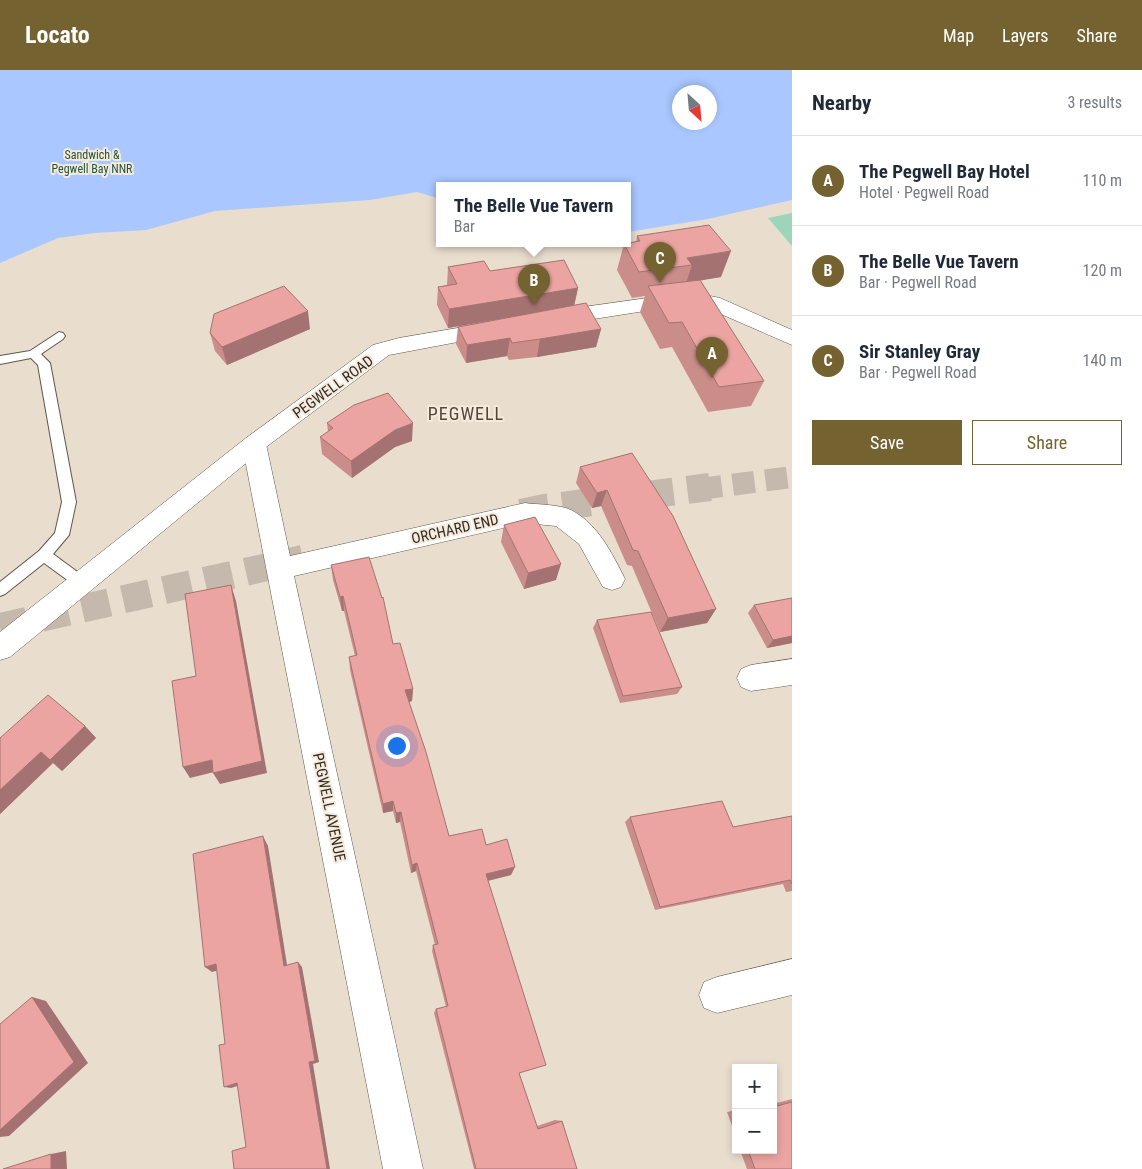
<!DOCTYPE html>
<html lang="en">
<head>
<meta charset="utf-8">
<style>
	:root { --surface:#fff; --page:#f6f6f7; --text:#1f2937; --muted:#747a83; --line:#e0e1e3; --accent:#746330 }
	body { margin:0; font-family:"Roboto Condensed",sans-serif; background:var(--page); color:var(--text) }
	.controls { position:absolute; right:15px; bottom:15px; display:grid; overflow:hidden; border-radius:0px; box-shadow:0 2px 8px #0003 }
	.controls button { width:45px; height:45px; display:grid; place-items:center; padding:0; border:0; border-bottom:1px solid var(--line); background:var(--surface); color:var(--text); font:25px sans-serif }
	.compass { position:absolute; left:672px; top:15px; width:45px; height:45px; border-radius:50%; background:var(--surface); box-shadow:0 2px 8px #0003; rotate:154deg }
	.you { position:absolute; left:396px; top:675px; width:18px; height:18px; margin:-12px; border:4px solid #fff; border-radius:50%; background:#1a73e8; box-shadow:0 0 0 8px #1a73e833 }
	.badge { display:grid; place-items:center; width:32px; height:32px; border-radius:50%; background:var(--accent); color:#fff; font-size:16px; font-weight:700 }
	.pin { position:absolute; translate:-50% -41px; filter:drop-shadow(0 1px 2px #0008) }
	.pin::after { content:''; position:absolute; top:26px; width:18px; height:15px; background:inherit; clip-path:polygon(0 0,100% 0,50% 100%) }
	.popup { position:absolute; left:436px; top:112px; width:195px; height:65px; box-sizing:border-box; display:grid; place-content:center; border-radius:0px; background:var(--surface); filter:drop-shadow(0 1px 4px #0005); font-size:16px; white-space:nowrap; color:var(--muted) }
	.popup b { font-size:19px; color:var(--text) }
	.popup::after { content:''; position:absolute; left:50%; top:100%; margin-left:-10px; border:10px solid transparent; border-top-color:var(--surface) }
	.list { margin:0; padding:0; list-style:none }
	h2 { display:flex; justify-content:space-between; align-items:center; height:65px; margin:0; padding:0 20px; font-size:21px }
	h2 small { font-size:16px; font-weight:400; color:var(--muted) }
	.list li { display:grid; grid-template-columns:32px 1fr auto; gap:15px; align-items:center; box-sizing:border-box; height:90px; padding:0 20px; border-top:1px solid var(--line) }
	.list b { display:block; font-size:19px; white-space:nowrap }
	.list p { margin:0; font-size:16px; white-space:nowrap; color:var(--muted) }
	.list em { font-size:16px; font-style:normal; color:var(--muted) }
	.actions { display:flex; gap:10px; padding:15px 20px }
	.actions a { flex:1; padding:11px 0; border:1px solid var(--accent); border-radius:0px; text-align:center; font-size:18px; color:var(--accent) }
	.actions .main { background:var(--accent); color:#fff }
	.map { position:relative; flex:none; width:792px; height:1099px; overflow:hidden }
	header { display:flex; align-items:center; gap:30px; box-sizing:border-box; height:70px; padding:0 25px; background:var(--accent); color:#fff }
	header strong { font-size:24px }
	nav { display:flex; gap:28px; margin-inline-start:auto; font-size:18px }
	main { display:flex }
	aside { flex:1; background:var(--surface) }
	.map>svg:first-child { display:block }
	.green { fill:#9dd5bb }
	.water { fill:#aac8ff; fill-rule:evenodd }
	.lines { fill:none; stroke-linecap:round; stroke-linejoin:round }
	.trunk-tunnel-far1 { stroke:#c4b9ac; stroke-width:22; stroke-dasharray:22 11; stroke-linecap:butt }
	.trunk-tunnel { stroke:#c4b9ac; stroke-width:28; stroke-dasharray:28 14; stroke-linecap:butt }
	.service-casing { stroke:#61564a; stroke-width:2 }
	.minor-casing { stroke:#61564a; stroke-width:1 }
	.tertiary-casing { stroke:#61564a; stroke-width:1 }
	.service { fill:#fff; fill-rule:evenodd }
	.minor { fill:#fff; fill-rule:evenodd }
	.tertiary { fill:#fff; fill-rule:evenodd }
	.wall { fill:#ca8d8a }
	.shaded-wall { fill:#a47371 }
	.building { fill:#eba4a1; stroke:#a47371 }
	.labels { text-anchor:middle; stroke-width:4; stroke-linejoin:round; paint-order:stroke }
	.far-park-label { font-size:12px; fill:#1e5540; stroke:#f6eadb }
	.street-label { font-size:15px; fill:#302b26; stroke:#f6eadb }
	.quarter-label { font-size:18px; letter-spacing:1px; fill:#51473b; stroke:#f6eadb }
</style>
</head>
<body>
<header>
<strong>Locato</strong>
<nav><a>Map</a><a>Layers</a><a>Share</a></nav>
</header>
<main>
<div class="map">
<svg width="792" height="1099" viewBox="0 0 792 1099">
	<rect width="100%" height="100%" fill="#e9ddce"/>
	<!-- green -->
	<path class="green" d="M792 143V176L768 148Z"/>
	<!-- water -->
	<path class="water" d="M0 0H792V130L708 149 628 162V116H440V129L417 122 370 130 215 141 146 160 95 163 58 168 0 193ZM680 22H710V52H680Z"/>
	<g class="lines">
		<!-- trunk-tunnel-far1 -->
		<path class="trunk-tunnel-far1" d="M700 419 792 407"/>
		<!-- trunk-tunnel -->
		<path class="trunk-tunnel" d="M521 443 545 438 710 417
			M0 557 303 489"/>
		<!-- service casing -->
		<g class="service-casing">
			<path id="service" d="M59 262 63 263 65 266 63 269 41 284 50 293 76 432 69 465 53 484 87 509 89 513 87 517 82 519 77 517 44 493 5 524 0 526V512L39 481 55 463 62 432 38 295 31 288 0 294V286L30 281Z"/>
		</g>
		<!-- minor casing -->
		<g class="minor-casing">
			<path id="minor" d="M254 365 262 368 266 374 290 486 525 433C539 435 558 434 571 440 598 454 612 483 625 509L621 517 612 520 603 517 579 474 556 456 525 453 294 506 423 1099H383L242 374 246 368Z
				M792 589V615L751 621 741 617 737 608 741 599 751 595Z
				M792 889V925L717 943 704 938 699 925 704 912 717 907Z"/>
		</g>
		<!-- tertiary casing -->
		<g class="tertiary-casing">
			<path id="tertiary" d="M690 222 720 228 792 260V275L707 238 690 234 555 255 548 253 545 248 548 243 555 241Z
				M493 252 500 254 503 259 500 264 389 285 262 380 10 587 0 590V562L246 368 373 275 399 268Z"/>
		</g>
		<!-- service -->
		<use href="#service" class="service"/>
		<!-- minor -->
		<use href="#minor" class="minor"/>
		<!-- tertiary -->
		<use href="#tertiary" class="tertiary"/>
	</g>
	<!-- wall -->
	<path class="wall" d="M637 166 721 207 700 210 764 311 751 336 708 342 672 277 660 279 640 242 645 226 632 228 617 200 624 174 636 172Z
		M448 197 490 201 578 218 574 236 601 259 596 277 537 287 509 290 507 286 466 293 456 274 458 257 522 245 448 258 437 235 438 217 447 215Z
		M310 259 227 295 215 281 210 263Z
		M327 353 412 371 395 377 352 408 322 384 320 367 328 362Z
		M632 383 716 539 707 553 660 562 632 496 627 495 601 436 592 438 576 413 580 397Z
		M504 455 556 510 524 519 501 472Z
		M331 495 393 574 413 619 412 631 409 632 449 766 486 775 511 805 488 811 519 1003 537 1056 555 1050 562 1051 577 1099H474L434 943 436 939 446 937 432 881 433 875H435L416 801 411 803 400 752 396 753 393 741 383 743 350 600 349 587 355 586 344 541H342L333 510Z
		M792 528V573L767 578 748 543 754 535Z
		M597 550 682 617 677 624 620 633 593 558Z
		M85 656 96 668 62 701 53 693 0 744V668Z
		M792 746V821L786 822 783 814 655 840 625 752 630 747 733 757Z
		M792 1029V1099H747L740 1080H773V1034Z
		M736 1040V1067L727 1042Z"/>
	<!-- shaded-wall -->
	<path class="shaded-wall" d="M731 181 721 207 686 213 692 195 687 188Z
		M578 218 574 236 448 258 449 239Z
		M308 241 310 259 227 295 222 277Z
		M601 259 596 277 537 287 540 269Z
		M510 268 507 286 466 293 467 275Z
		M413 353 412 371 395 377 352 408 351 391 395 360Z
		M607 420 601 436 592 438 597 423Z
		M561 494 556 510 524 519 528 503Z
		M231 515 236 531 267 703 220 714 213 703Z
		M343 526 344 541H342L340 527Z
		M716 539 707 553 660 562 668 548Z
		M792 566V573L767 578 773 570Z
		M413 619 412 631 405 633V620Z
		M85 656 96 668 62 701 50 690Z
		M41 682 53 693 0 744V720Z
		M212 690 218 701 190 708 183 697Z
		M393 731V741L383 743V734Z
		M401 742 400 752 396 753V743Z
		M263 766 268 776 288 901 284 896Z
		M417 793 416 801 411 803 412 795Z
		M515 797 511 805 482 812 486 804Z
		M298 892 302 897 319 992 313 994 330 1099H327L309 992Z
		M216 894 223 899 212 902 205 897Z
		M32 927 46 931 88 993 9 1066 0 1067V1060Z
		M237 1013 244 1014 231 1018 224 1017Z
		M66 1081 67 1099H51V1084Z"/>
	<!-- building -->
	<path class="building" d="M709 155 731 181 687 188 692 195 639 202 624 174H628V173L640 171 637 166Z
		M564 190 578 218 449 239 438 217 457 214 448 197 484 191 490 201Z
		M700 210 764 311 719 317 682 252 669 253 648 216Z
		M284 216 308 241 222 277 210 263 214 244Z
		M586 233 601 259 540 269 512 273 510 268 467 275 458 257Z
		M388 323 413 353 395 360 351 391 320 367 333 358 327 353 354 335Z
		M632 383 673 446 716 539 668 548 638 481 633 480 607 420 597 423 580 397Z
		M535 447 561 494 528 503 504 455Z
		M369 487 382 528 383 527 393 574 400 573 413 619 405 620 426 682 449 766 482 759 486 775 507 769 515 797 486 804 546 995 519 1003 538 1059 562 1051 577 1099H476L436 939 448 936 433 875 438 874 417 793 412 795 401 742 396 743 393 731 383 734 349 587 357 585 343 526 340 527 331 495Z
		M231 515 262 691 213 703 212 690 183 697 172 611 196 606 185 524Z
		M792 528V566L773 570 754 535Z
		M651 542 682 617 623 626 597 550Z
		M48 625 85 656 50 690 41 682 0 720V668Z
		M722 731 733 757 792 746V814L790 810 660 837 630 747Z
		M263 766 284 896 298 892 315 991 309 992 327 1099H234L232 1081 246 1077 237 1013 224 1017 219 975 225 974 216 894 205 897 193 784Z
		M32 927 74 992 0 1060V954Z
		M792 1032V1099H755L748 1080H773V1037Z
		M51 1084V1099H3Z"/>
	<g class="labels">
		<!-- far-park labels -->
		<g class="far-park-label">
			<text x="92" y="89">Sandwich &amp;<tspan x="92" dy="14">Pegwell Bay NNR</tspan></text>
		</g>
		<!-- street labels -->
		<g class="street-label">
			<text transform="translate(333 317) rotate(-36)" y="5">PEGWELL ROAD</text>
			<text transform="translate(455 459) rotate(-13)" y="5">ORCHARD END</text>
			<text transform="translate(329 737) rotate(78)" y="5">PEGWELL AVENUE</text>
		</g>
		<!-- quarter labels -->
		<g class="quarter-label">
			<text x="466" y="350">PEGWELL</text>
		</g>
	</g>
</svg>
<div class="controls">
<button>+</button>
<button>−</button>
</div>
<svg class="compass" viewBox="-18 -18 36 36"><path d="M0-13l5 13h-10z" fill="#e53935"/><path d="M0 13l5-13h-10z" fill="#747a83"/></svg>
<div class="you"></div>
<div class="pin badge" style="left:712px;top:308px">A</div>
<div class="pin badge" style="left:534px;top:235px">B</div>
<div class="popup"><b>The Belle Vue Tavern</b>Bar</div>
<div class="pin badge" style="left:660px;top:213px">C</div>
</div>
<aside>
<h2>Nearby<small>3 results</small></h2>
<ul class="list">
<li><span class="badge">A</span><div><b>The Pegwell Bay Hotel</b><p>Hotel · Pegwell Road</p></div><em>110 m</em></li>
<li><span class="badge">B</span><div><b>The Belle Vue Tavern</b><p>Bar · Pegwell Road</p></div><em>120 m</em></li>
<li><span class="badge">C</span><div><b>Sir Stanley Gray</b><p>Bar · Pegwell Road</p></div><em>140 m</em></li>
</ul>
<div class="actions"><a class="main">Save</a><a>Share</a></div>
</aside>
</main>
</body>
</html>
